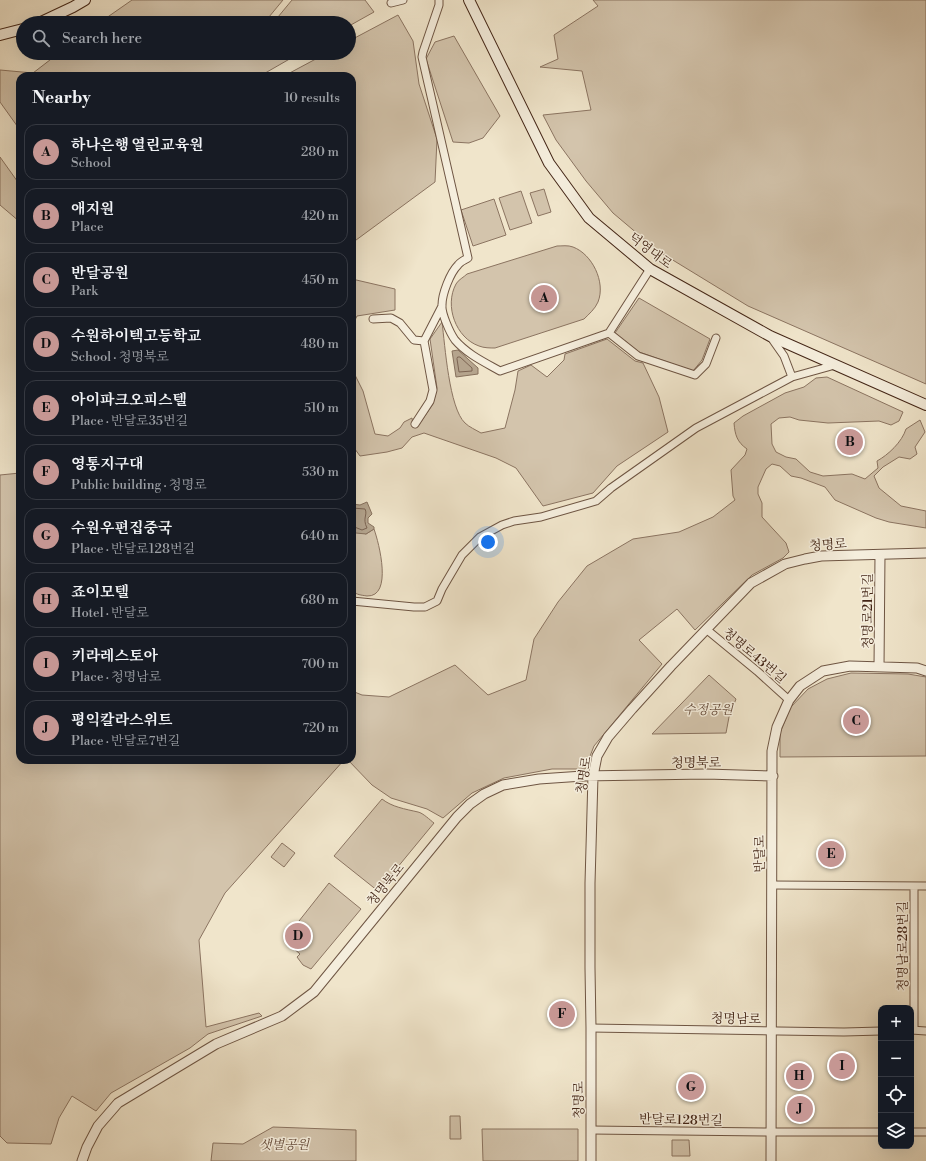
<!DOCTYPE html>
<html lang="en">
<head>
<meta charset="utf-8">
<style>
	:root { --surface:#171b24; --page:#242831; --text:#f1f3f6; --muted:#9ea1a6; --line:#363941; --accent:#c59692 }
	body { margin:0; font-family:"Libre Bodoni","Noto Serif KR",serif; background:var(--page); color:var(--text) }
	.controls { position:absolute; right:12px; bottom:12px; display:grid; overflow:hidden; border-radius:8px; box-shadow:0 4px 16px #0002 }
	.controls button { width:36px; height:36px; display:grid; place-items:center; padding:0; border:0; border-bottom:1px solid var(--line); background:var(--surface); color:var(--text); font:20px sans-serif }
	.you { position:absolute; left:488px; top:542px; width:14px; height:14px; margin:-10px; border:3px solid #fff; border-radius:50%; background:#1a73e8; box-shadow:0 0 0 6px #1a73e833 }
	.badge { display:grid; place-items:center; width:26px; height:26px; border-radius:50%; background:var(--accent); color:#111; font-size:13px; font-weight:700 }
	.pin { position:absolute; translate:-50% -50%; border:2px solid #fff; box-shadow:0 1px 4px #0006 }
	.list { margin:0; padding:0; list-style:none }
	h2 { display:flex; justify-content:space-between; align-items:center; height:52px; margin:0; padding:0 16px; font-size:17px }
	h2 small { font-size:13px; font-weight:400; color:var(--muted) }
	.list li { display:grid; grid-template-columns:26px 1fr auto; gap:12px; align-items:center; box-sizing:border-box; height:56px; margin:0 8px 8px; padding:0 8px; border:1px solid var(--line); border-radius:12px }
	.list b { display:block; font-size:15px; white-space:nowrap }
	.list p { margin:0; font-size:13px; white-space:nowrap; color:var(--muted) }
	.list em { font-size:13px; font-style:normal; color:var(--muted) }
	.icon { flex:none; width:22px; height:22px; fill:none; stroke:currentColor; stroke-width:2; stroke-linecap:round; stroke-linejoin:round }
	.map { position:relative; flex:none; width:926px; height:1161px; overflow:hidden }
	.search { position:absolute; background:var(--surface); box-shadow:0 4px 16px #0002; left:16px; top:16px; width:340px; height:44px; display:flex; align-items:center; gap:10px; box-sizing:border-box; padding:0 14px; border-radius:22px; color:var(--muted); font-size:15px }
	.panel { position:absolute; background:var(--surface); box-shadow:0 4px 16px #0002; left:16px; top:72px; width:340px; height:692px; border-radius:12px }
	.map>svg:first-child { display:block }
	.green { fill:#d3c4ac; stroke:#8b7461 }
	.water { fill:#b5a48d; stroke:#87715d }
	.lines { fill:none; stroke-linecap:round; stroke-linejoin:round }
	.shore { stroke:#7c6452; stroke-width:1 }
	.minor-casing { stroke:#6e5543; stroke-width:9 }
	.tertiary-casing { stroke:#6e5543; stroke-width:11 }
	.secondary-casing { stroke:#432516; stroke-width:12 }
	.minor { stroke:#f5eedd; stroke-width:7 }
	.tertiary { stroke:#f5eedd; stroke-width:9 }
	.secondary { stroke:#f5eedd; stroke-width:10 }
	.labels { text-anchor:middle; stroke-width:3; stroke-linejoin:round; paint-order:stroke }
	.street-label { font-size:13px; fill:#432516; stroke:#f5eedd }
	.park-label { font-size:13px; font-style:italic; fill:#674d3c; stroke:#f5eedd }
</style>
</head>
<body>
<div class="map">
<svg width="926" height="1161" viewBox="0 0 926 1161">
	<rect width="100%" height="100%" fill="#f0e5cb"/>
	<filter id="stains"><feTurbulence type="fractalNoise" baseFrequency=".005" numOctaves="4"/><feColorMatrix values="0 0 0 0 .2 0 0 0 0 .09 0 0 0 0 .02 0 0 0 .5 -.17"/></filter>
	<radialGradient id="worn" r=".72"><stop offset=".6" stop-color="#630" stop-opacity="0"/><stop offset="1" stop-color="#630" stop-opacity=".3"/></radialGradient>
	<!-- green -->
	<path class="green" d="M132 0H283L264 23H99Z
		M292 0H365L374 12 349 26V23H273Z
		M593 0H926V384L748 306 658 251 613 213 586 181 556 140 543 115 591 110 582 71 540 67 558 59 554 35 598 6Z
		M398 15 413 41 419 84 437 139 435 182 352 243V76H284L327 53H349V41Z
		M454 36 500 116 483 138 469 143 453 142 426 59 435 42Z
		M59 53H242L245 56 248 53H300L260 76H20V130L0 102V70L33 73Z
		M0 157 20 185V222L0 205Z
		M544 189 551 212 538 216 530 193Z
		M521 191 532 223 510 230 499 198Z
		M494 199 506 235 473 246 461 210Z
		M557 246C562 246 568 245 573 247 592 254 606 282 598 302 595 309 589 314 584 319L495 348C490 348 484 348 479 346 456 338 444 306 456 284 458 280 464 277 467 274Z
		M352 279 395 289V310L357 316 352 326Z
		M639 298 710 339 702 360 693 371 639 352 615 333Z
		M442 322C445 345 449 408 465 423 469 427 476 430 481 433L505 428 515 390 518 371 531 365 547 377 564 360 565 354 607 339 635 361 643 363 659 397 668 432 617 466 593 493 543 506 516 468 496 458 424 433 412 437 402 448 387 452 360 456 352 445V369L363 391 375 434 388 436 400 428 404 422 412 418 413 425 418 426 433 404 437 388 430 339Z
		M827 377 903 412 899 421 891 425 879 421 828 423 799 420 790 417 779 418 771 424 772 444 776 452 786 457 796 459 810 472 823 476 852 474 865 479 878 468 877 461C888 455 902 442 906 429L920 420 925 432 915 447 917 454 910 459 899 457 883 467 874 476 879 488 901 506 926 511V528L889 522 876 518 835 500 825 487 801 478 791 476 780 466 772 464 766 469 758 487V494L762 503V517L786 543 789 552 783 558 752 575 695 630 677 609 639 640 662 664 594 746 585 769H552L504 778 472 793 443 818 427 809 391 798 372 785 348 760H352V691L362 695 389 697 455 665 488 695 526 680 534 639 558 602 587 566 633 539 679 532 713 517 735 500 733 496 731 470 745 455 747 449C737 442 735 435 734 423L743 416 785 393 804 387 816 378Z
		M20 473V760H344L225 893 199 940 206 1027 259 1013 262 1016 208 1034 190 1048 111 1093 96 1111 72 1096 59 1118 51 1144 7 1143 0 1136V475Z
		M352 529 366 534 374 529C379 543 393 597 367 596 361 595 357 595 352 591Z
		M851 673 908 674 926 677V756L780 757V733L790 708 808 689 827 679Z
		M709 675 736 699 729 717 726 733 652 734Z
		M382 799C392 807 405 809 418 812 423 813 430 820 434 823L378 891 334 856Z
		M282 843 295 853 284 867 271 857Z
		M329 883 361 909 311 969 303 965 297 957 300 954 284 940Z
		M450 1116H460L461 1139H450Z
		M273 1127 356 1130V1161H211L213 1143 243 1144Z
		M482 1129H578V1161H483Z
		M672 1140H689L690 1156H672Z"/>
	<!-- water -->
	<path class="water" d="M458 350 478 368V374L456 377 452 351Z
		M367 502 372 514 368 518V523L374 527V529L366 534 356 533 352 529V504L360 505Z"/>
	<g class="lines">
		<!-- shore -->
		<path class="shore" d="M458 357H460L472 368V371L459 372 457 359Z
			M352 508 365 509C368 515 362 518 367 528L362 530 352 526"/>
		<!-- minor casing -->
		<g class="minor-casing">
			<path id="minor" d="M439 0V5L423 52 422 57 468 258C464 260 460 262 458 265 450 273 442 294 442 305 441 313 450 333 455 340 467 354 484 362 500 371L609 333 650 269
				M391 3 403 0
				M373 319 391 318 400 323 414 340 424 341
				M609 333 638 356 695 375 706 364 716 338
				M770 336 784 356 792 377 835 365
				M415 424 430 401 433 390 424 341 442 306
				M352 601 414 607H425L437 601 442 589 462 555 480 537 502 525 514 521 541 517 596 501 611 488 696 428 792 377
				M706 629 757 671 789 700
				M772 885 926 886
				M591 1028 844 1032 881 1031
				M911 1030 926 1031
				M914 1030V886
				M591 1130 771 1132H881
				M911 1132H926"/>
		</g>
		<!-- tertiary casing -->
		<g class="tertiary-casing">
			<path id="tertiary" d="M879 667 880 555
				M82 1161 87 1147 98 1126 118 1103 216 1044 282 1016 314 992 457 817 470 804 484 794 503 785 539 779 583 776 706 774 773 776
				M591 1161V1028L590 968V883L593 776 597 756 608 737 632 709 671 666 751 583 785 564 805 559 821 556 926 553
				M771 1161 772 751 777 727 789 700 800 686 823 671 850 666 917 668 926 671"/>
		</g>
		<!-- secondary casing -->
		<g class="secondary-casing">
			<path id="secondary" d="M469 0 549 163 589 218 650 269 770 336 926 405
				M39 23 73 7 85 0
				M0 35 23 29"/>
		</g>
		<!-- minor -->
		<use href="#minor" class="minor"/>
		<!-- tertiary -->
		<use href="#tertiary" class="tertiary"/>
		<!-- secondary -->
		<use href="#secondary" class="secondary"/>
	</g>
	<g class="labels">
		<!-- street labels -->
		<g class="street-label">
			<text transform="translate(651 250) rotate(37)" y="5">덕영대로</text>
			<text transform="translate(828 544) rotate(-4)" y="5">청명로</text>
			<text transform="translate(867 611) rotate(-90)" y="5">청명로21번길</text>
			<text transform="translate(755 655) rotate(40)" y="5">청명로43번길</text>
			<text x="696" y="767">청명북로</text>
			<text transform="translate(583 775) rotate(-81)" y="5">청명로</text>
			<text transform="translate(759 854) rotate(-90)" y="5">반달로</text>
			<text transform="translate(385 884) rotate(-51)" y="5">청명북로</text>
			<text transform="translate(902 946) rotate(-90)" y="5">청명남로28번길</text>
			<text transform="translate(736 1018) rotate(1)" y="5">청명남로</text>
			<text transform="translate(578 1100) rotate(-90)" y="5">청명로</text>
			<text transform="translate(681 1119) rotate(1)" y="5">반달로128번길</text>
		</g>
		<!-- park labels -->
		<g class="park-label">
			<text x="708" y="714">수정공원</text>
			<text x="284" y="1149">샛별공원</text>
		</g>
	</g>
	<rect width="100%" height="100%" filter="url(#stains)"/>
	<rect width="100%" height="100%" fill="url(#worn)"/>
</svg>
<div class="controls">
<button>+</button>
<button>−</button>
<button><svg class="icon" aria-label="locate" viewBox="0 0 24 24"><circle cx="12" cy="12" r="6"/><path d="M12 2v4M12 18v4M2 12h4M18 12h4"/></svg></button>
<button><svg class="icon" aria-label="layers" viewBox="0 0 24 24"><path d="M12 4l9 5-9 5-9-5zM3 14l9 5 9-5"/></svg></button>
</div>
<div class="you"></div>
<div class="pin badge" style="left:544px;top:298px">A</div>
<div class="pin badge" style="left:850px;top:442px">B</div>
<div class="pin badge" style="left:856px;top:721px">C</div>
<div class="pin badge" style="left:298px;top:936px">D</div>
<div class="pin badge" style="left:831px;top:854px">E</div>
<div class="pin badge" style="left:562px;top:1014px">F</div>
<div class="pin badge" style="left:691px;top:1087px">G</div>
<div class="pin badge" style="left:799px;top:1076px">H</div>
<div class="pin badge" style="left:842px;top:1066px">I</div>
<div class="pin badge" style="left:800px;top:1109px">J</div>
<div class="search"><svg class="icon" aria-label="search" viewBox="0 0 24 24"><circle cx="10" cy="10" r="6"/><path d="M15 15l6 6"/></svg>Search here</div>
<section class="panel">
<h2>Nearby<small>10 results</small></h2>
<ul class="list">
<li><span class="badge">A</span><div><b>하나은행 열린교육원</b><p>School</p></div><em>280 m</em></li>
<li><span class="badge">B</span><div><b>애지원</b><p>Place</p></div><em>420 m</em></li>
<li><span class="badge">C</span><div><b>반달공원</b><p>Park</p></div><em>450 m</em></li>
<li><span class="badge">D</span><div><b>수원하이텍고등학교</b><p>School · 청명북로</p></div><em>480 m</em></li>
<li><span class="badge">E</span><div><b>아이파크오피스텔</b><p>Place · 반달로35번길</p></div><em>510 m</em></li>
<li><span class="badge">F</span><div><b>영통지구대</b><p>Public building · 청명로</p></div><em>530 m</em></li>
<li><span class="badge">G</span><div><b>수원우편집중국</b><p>Place · 반달로128번길</p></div><em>640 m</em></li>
<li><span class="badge">H</span><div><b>죠이모텔</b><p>Hotel · 반달로</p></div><em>680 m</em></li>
<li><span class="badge">I</span><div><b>키라레스토아</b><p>Place · 청명남로</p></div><em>700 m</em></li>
<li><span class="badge">J</span><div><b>평익칼라스위트</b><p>Place · 반달로7번길</p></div><em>720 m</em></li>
</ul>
</section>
</div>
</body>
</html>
